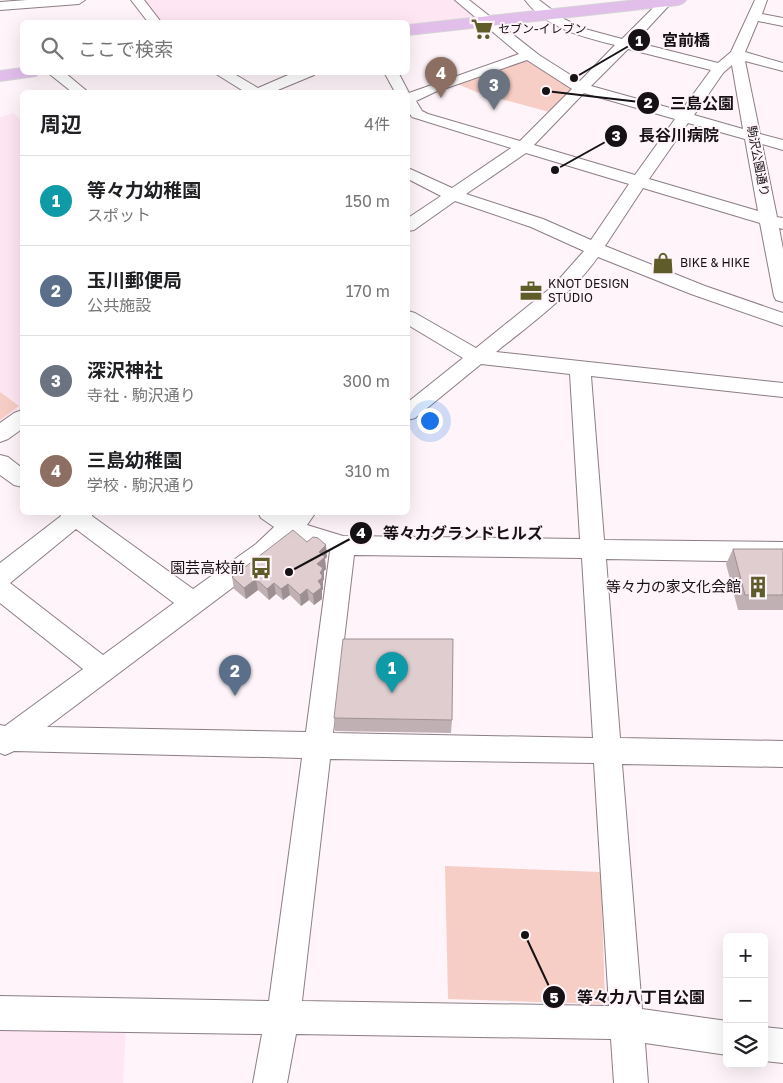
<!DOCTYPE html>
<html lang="ja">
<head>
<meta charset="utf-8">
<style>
	:root { --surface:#fff; --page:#f6f6f6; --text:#202124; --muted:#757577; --line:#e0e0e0; --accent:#5f5c29 }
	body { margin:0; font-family:"Golos Text","Noto Sans JP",sans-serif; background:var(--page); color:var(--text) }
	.controls { position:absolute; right:15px; bottom:15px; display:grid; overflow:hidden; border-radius:8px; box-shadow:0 5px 20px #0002 }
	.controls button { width:45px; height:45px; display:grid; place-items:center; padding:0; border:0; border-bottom:1px solid var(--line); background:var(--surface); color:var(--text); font:25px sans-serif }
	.you { position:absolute; left:429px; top:420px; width:18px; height:18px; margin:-12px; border:4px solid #fff; border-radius:50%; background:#1a73e8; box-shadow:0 0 0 8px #1a73e833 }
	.badge { display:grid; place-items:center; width:32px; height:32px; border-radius:50%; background:var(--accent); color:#fff; font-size:16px; font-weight:700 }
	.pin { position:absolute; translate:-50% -41px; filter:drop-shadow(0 1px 2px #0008) }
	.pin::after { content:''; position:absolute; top:26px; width:18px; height:15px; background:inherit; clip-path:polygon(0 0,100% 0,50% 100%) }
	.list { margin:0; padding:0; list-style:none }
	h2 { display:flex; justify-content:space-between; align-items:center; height:65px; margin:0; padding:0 20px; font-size:21px }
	h2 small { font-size:16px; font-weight:400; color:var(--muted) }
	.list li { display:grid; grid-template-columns:32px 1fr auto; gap:15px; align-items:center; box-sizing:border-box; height:90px; padding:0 20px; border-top:1px solid var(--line) }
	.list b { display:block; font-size:19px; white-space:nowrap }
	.list p { margin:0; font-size:16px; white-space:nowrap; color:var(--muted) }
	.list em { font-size:16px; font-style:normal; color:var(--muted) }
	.icon { flex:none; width:28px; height:28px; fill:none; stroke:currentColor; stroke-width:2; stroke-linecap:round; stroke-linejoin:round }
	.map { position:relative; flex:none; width:783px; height:1083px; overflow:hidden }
	.search { position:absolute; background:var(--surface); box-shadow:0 5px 20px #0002; left:20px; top:20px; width:390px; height:55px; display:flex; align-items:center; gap:12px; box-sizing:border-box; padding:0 18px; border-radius:8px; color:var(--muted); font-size:19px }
	.panel { position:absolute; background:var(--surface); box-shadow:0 5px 20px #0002; left:20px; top:90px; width:390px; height:425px; border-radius:8px }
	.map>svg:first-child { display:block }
	.built { fill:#fee6f3 }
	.green { fill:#f6cec5 }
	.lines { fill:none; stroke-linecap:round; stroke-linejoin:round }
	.minor-casing { stroke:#8c7d85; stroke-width:2 }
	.major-casing { stroke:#d5d4d5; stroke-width:2 }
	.minor { fill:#fff; fill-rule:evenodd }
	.major { fill:#e2beeb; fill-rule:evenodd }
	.wall { fill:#c1b0b3 }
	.shaded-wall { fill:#9d9092 }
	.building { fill:#e0cdd0; stroke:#9d9092 }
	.labels { text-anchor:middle; stroke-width:4; stroke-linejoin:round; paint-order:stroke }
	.far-poi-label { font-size:12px; fill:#161114; stroke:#fef4f9; text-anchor:start }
	.far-street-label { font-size:12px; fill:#161114; stroke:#fef4f9 }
	.poi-label { font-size:15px; fill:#161114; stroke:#fef4f9; text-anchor:end }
	.leader { fill:none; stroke:#161114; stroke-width:2 }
	.callout-dot { fill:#161114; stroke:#fef4f9; stroke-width:2 }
	.mark-label { font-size:15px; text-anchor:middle; font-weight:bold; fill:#fff }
	.callout-label { font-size:16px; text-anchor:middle; font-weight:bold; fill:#161114; stroke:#fef4f9; stroke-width:4; stroke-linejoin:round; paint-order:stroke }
</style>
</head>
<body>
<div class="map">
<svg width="783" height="1083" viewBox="0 0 783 1083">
	<rect width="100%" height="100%" fill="#fef4f9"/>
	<!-- built -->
	<path class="built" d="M143 0H456L474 16 472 18 408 25V22H161Z
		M14 113 22 122V406L0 422V117Z
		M126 1027 123 1083H0V1030Z"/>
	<!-- green -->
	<path class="green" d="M525 58 575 88 553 113 479 93 455 83Z
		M0 392 19 406 0 420Z
		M445 866 601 872 605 1004 448 999Z"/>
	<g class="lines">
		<!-- minor casing -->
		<g class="minor-casing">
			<path id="minor" d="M27 0H85L79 4 0 10V2Z
				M131 0H144L161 22H148Z
				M455 0H469L539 55 580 81 615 45C583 37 546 28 525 0H539L564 19 585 29 622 39 661 0H674L635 42 718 63 731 52 755 0H767L762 14 783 18V26L758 21 745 52 783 63V71L745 61 760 134 783 140V150L762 144 777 217 783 218V229L779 228 783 249V302L776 300 774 296 760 223 643 188 605 246 705 286 783 313V326L691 294 598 257C571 295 532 323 496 352L783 383V397L591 376 604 540 783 542V562L606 559 620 738 783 741V767L622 764 642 1009 727 1021V1055L645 1043 648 1083H614L611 1039 296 1034 287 1083H253L262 1034 0 1030V996L269 1001 302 758 14 751 5 755 0 753V725L5 726 83 669 0 603V563L61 516 59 512H93L92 516 193 589 256 544 274 527 261 518 258 512H316L307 525 343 536 580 539 570 374 481 364 415 418 408 420V402L463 358 408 325V311L415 313 476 348 553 286 584 251 531 227 455 201 414 230 408 231V218L441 196 408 179V168L452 188 511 148 412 117 408 111V92H395L384 72H398L409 93 519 54ZM628 49 711 70 681 111 591 86ZM527 60 572 89 520 141 428 114 422 111 416 101 435 92ZM732 65 743 129 694 115 723 73ZM584 93 675 119 635 175 534 145ZM688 123 745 139 758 211 649 179ZM526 153 629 184 591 240 543 219 466 194ZM76 529 174 603 103 655 10 583ZM292 539 330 551 306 732 47 727 272 558ZM354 555 582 558 593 738 333 733ZM330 759 594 763 609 1006 302 1001Z
				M47 72H64L88 92H72Z
				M213 72H231L258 88 295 72H316L314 75 273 92H245Z
				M22 410V429L8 439 0 442V423L14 413Z
				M0 455 8 457 22 468V487L14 485 0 475Z
				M764 1027 783 1029V1063L764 1061Z"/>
		</g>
		<!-- major casing -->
		<g class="major-casing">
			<path id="major" d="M637 0H686L683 3 678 5 408 35V25Z
				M22 68V72H38L36 76 0 81V71Z"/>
		</g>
		<!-- minor -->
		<use href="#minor" class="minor"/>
		<!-- major -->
		<use href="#major" class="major"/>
	</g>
	<!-- wall -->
	<path class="wall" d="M307 542 327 557 325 559 326 569 324 571V579L323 581V590H322V599L314 605 309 600 301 606 290 595 283 600 276 594 269 600 258 590 246 599 234 589 232 577Z
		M733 549H783V610H738L726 564Z
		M334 718 452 720 451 733 335 731Z"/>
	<!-- shaded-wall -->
	<path class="shaded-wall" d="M326 545 327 557 325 559 326 569 324 571V579L323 581V590H322V599L314 605 313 594 318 581 317 564 319 552Z
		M256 579 258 590 246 599 244 588Z
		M274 583 276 594 269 600 267 589Z
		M288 584 290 595 283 600 281 589Z
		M307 589 309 600 301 606 300 595Z"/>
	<!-- building -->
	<path class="building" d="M293 530 307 542 313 537 318 538 326 545 319 552 325 557 317 564 323 568 320 573 322 575V578L318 581 321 585V588L313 594 307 589 300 595 288 584 281 589 274 583 267 589 256 579 244 588 232 577Z
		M733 549H783V595H745Z
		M343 639H453L452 720 334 718Z"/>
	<!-- icons -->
	<defs>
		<g id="supermarket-bare" transform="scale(1.725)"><path d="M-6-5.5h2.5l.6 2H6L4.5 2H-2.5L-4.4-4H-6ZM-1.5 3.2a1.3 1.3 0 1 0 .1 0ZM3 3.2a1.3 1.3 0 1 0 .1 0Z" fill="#5f5c29" stroke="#fef4f9" stroke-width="2.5" paint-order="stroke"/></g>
		<g id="shop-bare" transform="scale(1.725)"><path d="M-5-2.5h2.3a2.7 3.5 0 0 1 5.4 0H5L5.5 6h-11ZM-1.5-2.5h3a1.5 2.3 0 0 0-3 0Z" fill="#5f5c29" stroke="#fef4f9" stroke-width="2.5" paint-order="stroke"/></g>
		<g id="office-bare" transform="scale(1.725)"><path d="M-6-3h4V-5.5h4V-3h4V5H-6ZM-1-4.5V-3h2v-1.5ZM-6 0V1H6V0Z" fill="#5f5c29" stroke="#fef4f9" stroke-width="2.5" paint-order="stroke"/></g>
		<g id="bus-bare" transform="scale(1.725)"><path d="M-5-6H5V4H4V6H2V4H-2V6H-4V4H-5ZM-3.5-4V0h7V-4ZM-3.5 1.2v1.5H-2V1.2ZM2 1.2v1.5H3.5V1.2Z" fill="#5f5c29" stroke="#fef4f9" stroke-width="2.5" paint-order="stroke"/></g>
		<g id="building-bare" transform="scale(1.725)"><path d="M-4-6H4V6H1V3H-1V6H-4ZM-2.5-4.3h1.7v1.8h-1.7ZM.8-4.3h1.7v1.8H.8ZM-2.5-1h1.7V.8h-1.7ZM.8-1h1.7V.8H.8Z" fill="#5f5c29" stroke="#fef4f9" stroke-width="2.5" paint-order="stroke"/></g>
	</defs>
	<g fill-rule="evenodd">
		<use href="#supermarket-bare" x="482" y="29"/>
		<use href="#shop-bare" x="663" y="263"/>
		<use href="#office-bare" x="531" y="291"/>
		<use href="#bus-bare" x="261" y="568"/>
		<use href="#building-bare" x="758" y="587"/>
	</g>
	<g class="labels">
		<!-- far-poi labels -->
		<g class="far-poi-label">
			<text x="498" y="33">セブン-イレブン</text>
			<text x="680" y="267">BIKE &amp; HIKE</text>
			<text x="548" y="288">KNOT DESIGN<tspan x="548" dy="14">STUDIO</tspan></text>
		</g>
		<!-- far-street labels -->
		<g class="far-street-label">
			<text transform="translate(758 161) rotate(79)" y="4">駒沢公園通り</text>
		</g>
		<!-- poi labels -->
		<g class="poi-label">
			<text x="245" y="573">園芸高校前</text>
			<text x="741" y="592">等々力の家文化会館</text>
		</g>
	</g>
	<!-- callouts -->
	<path class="leader" d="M574 78L639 40M546 91L648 103M555 170L616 136M289 572L361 533M525 935L554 997"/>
	<g class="callout-dot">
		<circle cx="574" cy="78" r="5"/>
		<circle cx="546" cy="91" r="5"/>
		<circle cx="555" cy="170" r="5"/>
		<circle cx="289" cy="572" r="5"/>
		<circle cx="525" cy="935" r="5"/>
		<circle cx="639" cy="40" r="12"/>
		<circle cx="648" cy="103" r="12"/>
		<circle cx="616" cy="136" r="12"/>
		<circle cx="361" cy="533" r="12"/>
		<circle cx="554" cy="997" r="12"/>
	</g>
	<g class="mark-label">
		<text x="639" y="46">1</text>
		<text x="648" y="108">2</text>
		<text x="616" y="141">3</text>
		<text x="361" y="538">4</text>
		<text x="554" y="1003">5</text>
	</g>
	<g class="callout-label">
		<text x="686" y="46">宮前橋</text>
		<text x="702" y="109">三島公園</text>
		<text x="679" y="141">長谷川病院</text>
		<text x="463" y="539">等々力グランドヒルズ</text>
		<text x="641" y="1003">等々力八丁目公園</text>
	</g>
</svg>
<div class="controls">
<button>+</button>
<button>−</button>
<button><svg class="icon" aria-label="layers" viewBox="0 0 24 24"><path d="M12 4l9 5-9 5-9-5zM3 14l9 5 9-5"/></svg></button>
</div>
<div class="you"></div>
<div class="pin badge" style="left:392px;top:693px;background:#0f9aa8">1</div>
<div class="pin badge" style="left:235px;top:696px;background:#5c6f8a">2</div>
<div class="pin badge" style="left:494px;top:110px;background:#6b7280">3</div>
<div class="pin badge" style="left:441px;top:98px;background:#8d6e63">4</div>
<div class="search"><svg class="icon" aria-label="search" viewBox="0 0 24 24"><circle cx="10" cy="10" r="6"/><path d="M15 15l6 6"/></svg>ここで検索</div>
<section class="panel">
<h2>周辺<small>4件</small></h2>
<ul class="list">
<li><span class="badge" style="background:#0f9aa8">1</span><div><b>等々力幼稚園</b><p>スポット</p></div><em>150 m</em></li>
<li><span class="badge" style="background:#5c6f8a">2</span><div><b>玉川郵便局</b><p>公共施設</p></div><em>170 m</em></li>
<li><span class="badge" style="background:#6b7280">3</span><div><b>深沢神社</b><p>寺社 · 駒沢通り</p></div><em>300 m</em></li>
<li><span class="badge" style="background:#8d6e63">4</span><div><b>三島幼稚園</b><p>学校 · 駒沢通り</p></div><em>310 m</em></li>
</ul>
</section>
</div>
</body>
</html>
